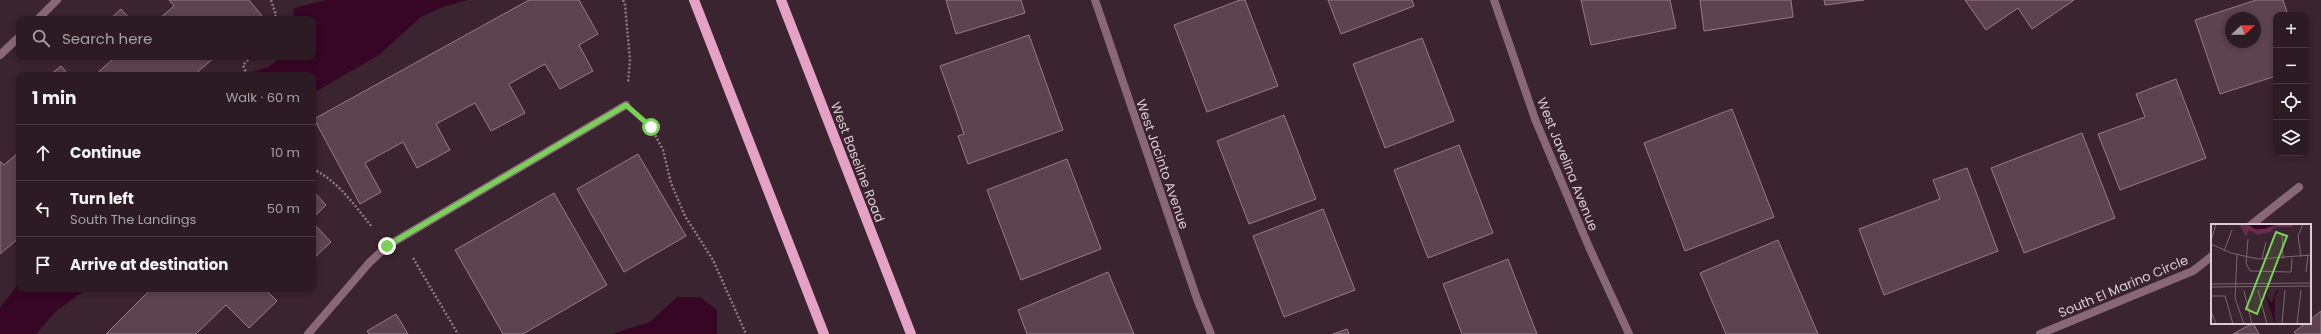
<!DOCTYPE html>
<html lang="en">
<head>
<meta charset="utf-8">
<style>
	:root { --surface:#2c1b23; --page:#382830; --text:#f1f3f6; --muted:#a6a1a6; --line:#483941 }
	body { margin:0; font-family:Poppins,sans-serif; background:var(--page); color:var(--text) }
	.controls { position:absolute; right:12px; top:12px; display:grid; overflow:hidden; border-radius:8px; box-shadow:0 2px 6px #0003 }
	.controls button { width:36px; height:36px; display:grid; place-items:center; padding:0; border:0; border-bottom:1px solid var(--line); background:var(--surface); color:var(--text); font:20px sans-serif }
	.compass { position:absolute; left:2225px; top:12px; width:36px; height:36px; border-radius:50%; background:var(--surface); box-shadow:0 2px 6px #0003; rotate:69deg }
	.stop { position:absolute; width:12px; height:12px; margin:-9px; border:3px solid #79d158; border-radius:50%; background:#fff }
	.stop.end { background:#79d158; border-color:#fff; box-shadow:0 1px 4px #0008 }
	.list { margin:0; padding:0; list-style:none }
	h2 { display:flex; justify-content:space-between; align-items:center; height:52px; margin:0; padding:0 16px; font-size:17px }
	h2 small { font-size:13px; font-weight:400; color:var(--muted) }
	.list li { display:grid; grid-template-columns:26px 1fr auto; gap:12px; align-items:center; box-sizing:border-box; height:56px; padding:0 16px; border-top:1px solid var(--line) }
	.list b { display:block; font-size:15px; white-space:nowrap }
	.list p { margin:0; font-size:13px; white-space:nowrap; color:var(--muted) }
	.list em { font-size:13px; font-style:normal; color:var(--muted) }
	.icon { flex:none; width:22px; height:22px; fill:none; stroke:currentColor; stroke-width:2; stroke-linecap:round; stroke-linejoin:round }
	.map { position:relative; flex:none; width:2321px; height:334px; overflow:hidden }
	.search { position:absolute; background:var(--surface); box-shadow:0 2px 6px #0003; left:16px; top:16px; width:300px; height:44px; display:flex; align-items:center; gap:10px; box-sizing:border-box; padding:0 14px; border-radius:8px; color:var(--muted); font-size:15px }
	.panel { position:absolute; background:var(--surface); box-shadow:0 2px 6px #0003; left:16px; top:72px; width:300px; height:220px; border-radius:8px }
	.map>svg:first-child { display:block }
	.water { fill:#370624 }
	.building { fill:#5c434f; stroke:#977b88; fill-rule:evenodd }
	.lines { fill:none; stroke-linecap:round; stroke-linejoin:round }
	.path { stroke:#8e7b84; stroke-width:2.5; stroke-dasharray:2 2; stroke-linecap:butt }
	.lane { stroke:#886877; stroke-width:8 }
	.street { stroke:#886877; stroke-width:8 }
	.primary { stroke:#e5a2c4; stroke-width:10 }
	.route { stroke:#79d158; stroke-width:5 }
	.labels { text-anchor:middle; stroke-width:4; stroke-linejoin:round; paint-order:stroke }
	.street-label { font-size:13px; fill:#dccdd4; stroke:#3a242f }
	.inset-road { fill:none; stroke:#7b6871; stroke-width:1 }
	.view { fill:#79d158; fill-opacity:0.15; stroke:#79d158; stroke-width:2 }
	.inset-edge { fill:none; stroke:#dccdd4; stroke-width:2 }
</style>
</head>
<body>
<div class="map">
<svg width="2321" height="334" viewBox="0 0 2321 334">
	<rect width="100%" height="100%" fill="#3a242f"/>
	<!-- water -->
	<path class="water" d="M327 0H467L440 8 421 17 379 55 313 93V75H245L270 66 281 57H313V19H293L294 8Z
		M19 283V289H87L56 311 36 334H0V308Z
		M677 297H700L717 310V334H612L650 322Z"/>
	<!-- building -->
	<path class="building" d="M169 0H249L262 16 259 19H159L174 6Z
		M529 0H579L598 34 579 45 593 71 560 89 545 64 509 84 525 113 491 131 475 103 436 124 450 150 417 168 403 142 365 163 381 192 360 204 314 119Z
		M946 0H1021L1025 13 956 34Z
		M1240 0H1245L1278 86 1207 112 1174 25Z
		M1328 0H1412L1414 6 1341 34Z
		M1581 0H1670L1676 28 1591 45Z
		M1700 0H1791L1793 17 1704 31Z
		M1824 0H1864L1825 5Z
		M1965 0H2074L2032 29 2018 8 1986 30Z
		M2256 0H2283L2288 15H2276V76L2220 94 2195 20ZM2231 18H2255V42H2231Z
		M121 9 130 19H110Z
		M1029 35 1063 130 968 164 958 136 964 134 940 66Z
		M1422 38 1454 121 1385 148 1353 64Z
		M111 57H215L194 75H95L113 59Z
		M61 66 69 75H50Z
		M2176 79 2206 158 2120 190 2098 134 2145 117 2136 94Z
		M1732 109 1774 217 1685 251 1644 143Z
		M1284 115 1316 199 1249 224 1217 141Z
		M2082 133 2115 218 2024 253 1991 168Z
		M1459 145 1493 233 1428 258 1394 170Z
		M19 152V238L0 254V161L4 165Z
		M638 154 686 236 624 272 577 189Z
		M1067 159 1101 249 1021 280 987 190Z
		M1967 168 1998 251 1884 295 1859 229 1940 199 1933 180Z
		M313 191 326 205 313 218Z
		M554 193 607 285 523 334H503L455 250Z
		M1323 209 1355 290 1284 317 1253 236Z
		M313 223 331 242 313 259Z
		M1778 240 1818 334H1726L1700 273Z
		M1508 259 1537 334H1462L1443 284Z
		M1108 272 1134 334H1027L1018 310Z
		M151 289H265L277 301 249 328 226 305 196 334H106Z
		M2321 311V334H2296L2294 332 2306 323H2310V320Z
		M396 314 408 334H369L367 331Z
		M2253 323 2259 334H2233Z
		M1347 329 1349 334H1333Z"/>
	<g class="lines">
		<!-- path -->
		<path class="path" d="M271 0 276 15 274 19
			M623 0 625 5 630 60 628 83
			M247 75 243 65 251 57
			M643 120 651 127 663 150 671 183 685 216 713 260 746 334
			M313 169C338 181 355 206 372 227
			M413 258 458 334"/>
		<!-- lane -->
		<path class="lane" d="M38 19 57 0
			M0 55 19 37
			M308 334 369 263 387 246 626 105"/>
		<!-- street -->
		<path class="street" d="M1095 0 1197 299 1211 334
			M1494 0 1535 119 1589 247 1629 334
			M2251 225 2299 187
			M2040 334 2193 271 2212 256"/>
		<!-- primary -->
		<path class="primary" d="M694 0 824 334
			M781 0 911 334"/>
	</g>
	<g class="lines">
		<!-- route -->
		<path class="route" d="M387 246 626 105 651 127"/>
	</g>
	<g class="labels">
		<!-- street labels -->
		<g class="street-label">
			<text transform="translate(858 162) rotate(69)" y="5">West Baseline Road</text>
			<text transform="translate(1163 164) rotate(71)" y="5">West Jacinto Avenue</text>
			<text transform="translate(1568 164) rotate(68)" y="5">West Javelina Avenue</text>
			<text transform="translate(2123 286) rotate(-23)" y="5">South El Marino Circle</text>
		</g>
	</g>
	<!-- overview -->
	<g transform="translate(2211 224)">
		<rect width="100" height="100" fill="#3a242f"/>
		<path d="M28 0H35L46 6 70 0H82L81 3H65L59 8 47 11 38 6 35 13Z" fill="#692c4e"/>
		<path d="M37 0H67L53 5H44ZM55 65 58 67 56 68V73L61 79 65 67H68L64 72V100L55 73Z" fill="#370624"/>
		<path class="inset-road" d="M71 11 72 35M37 15 35 39 39 47 80 48 81 34M0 17 5 0M0 20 20 29 47 35 100 31M13 27 21 6M26 31 24 74 33 100M90 33 87 12 92 0M51 35 55 18M95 48 97 31M0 60 100 59M0 63 100 62M47 66 56 100M33 67 41 100M0 72H14L22 100M0 87 5 100M71 100 74 66M86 100 90 66"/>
		<path class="view" d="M65 8 76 12 46 90 35 85Z"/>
		<rect width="100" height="100" class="inset-edge"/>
	</g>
</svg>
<div class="controls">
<button>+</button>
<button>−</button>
<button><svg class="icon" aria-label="locate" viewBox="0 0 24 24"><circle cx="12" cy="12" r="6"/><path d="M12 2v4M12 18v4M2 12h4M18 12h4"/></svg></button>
<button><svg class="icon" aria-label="layers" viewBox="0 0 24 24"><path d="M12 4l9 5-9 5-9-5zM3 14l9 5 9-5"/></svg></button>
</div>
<svg class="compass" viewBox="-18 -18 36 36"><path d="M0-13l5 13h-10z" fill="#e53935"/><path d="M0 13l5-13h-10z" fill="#a6a1a6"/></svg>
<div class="stop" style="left:651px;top:127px"></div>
<div class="stop end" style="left:387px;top:246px"></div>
<div class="search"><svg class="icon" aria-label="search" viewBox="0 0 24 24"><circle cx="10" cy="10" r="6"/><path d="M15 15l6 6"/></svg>Search here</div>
<section class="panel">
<h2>1 min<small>Walk · 60 m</small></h2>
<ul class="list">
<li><svg class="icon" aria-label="ahead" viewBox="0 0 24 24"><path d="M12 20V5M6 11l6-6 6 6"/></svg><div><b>Continue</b></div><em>10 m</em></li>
<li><svg class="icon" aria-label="left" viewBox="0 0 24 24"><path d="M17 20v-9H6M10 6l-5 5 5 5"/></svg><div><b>Turn left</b><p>South The Landings</p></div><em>50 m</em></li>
<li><svg class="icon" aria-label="arrive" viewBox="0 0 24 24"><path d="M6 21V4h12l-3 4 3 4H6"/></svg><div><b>Arrive at destination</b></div></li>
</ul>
</section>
</div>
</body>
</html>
